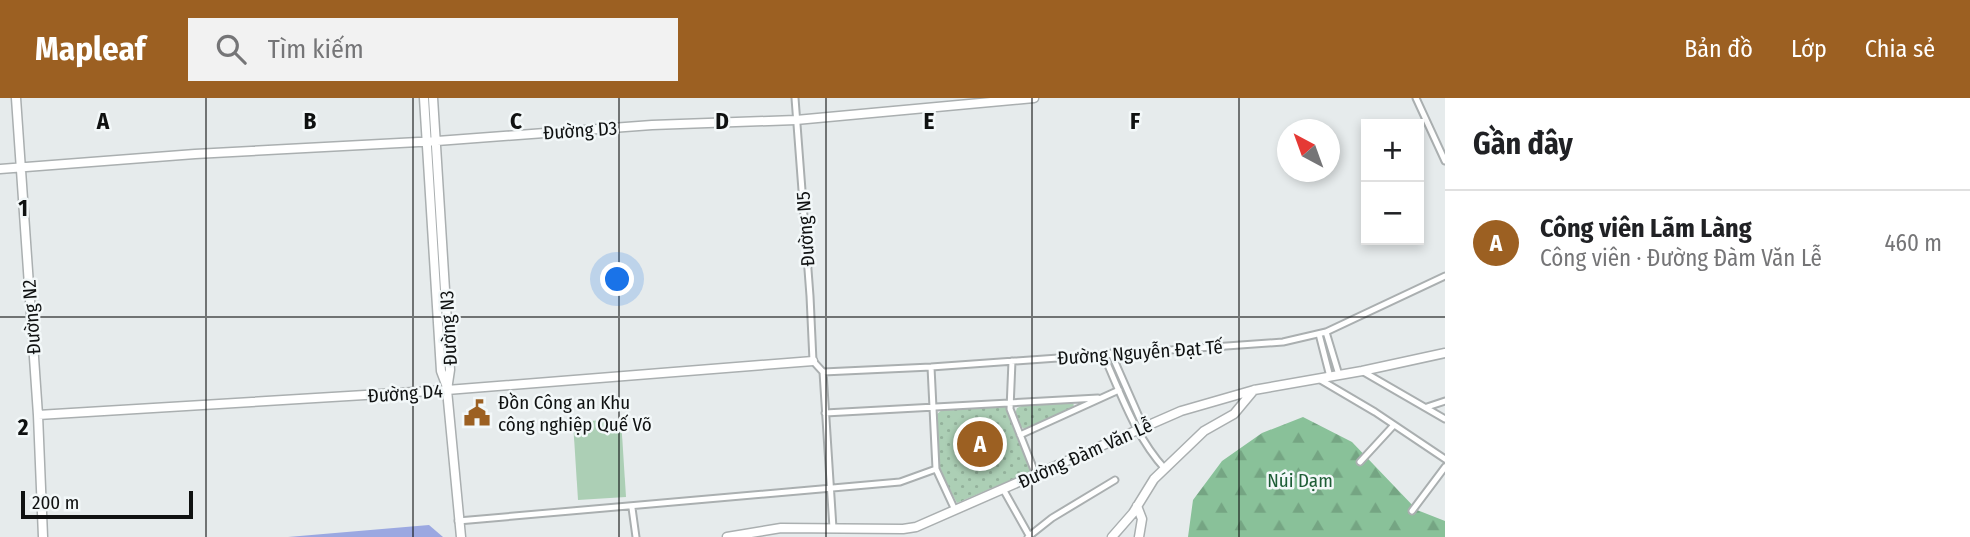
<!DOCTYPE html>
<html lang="vi">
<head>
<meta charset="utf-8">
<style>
	:root { --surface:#fff; --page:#f2f2f2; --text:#202124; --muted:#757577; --line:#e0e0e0; --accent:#9c6022 }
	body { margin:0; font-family:"Fira Sans Condensed",sans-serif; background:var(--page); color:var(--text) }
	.controls { position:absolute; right:21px; top:21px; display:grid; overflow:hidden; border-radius:0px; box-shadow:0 4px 10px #0003 }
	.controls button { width:63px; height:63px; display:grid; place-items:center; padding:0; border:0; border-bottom:2px solid var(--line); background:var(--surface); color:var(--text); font:35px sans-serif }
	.compass { position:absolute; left:1277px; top:21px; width:63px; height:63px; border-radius:50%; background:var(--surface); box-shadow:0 4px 10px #0003; rotate:319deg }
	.scale { position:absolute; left:21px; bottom:18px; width:172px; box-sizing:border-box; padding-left:7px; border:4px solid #0f1111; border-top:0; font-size:19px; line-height:24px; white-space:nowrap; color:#0f1111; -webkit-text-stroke:5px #f3f8f9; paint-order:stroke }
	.you { position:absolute; left:618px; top:182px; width:24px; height:24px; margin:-18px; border:5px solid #fff; border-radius:50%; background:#1a73e8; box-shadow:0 0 0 10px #1a73e833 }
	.badge { display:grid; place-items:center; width:46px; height:46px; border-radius:50%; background:var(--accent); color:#fff; font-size:23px; font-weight:700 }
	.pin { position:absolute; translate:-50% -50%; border:4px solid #fff; box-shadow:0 2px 7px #0006 }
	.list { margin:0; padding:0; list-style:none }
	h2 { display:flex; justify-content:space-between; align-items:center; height:91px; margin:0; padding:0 28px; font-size:30px }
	h2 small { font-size:23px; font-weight:400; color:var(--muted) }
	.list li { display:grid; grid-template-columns:46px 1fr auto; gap:21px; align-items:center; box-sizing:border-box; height:105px; padding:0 28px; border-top:2px solid var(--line) }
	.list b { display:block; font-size:26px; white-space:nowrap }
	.list p { margin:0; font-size:23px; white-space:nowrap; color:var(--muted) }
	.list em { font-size:23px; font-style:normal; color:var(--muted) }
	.icon { flex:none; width:38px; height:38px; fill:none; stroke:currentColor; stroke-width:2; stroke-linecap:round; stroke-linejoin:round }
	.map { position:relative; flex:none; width:1445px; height:439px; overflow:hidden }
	header { display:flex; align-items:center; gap:42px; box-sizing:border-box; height:98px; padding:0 35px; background:var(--accent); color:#fff }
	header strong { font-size:33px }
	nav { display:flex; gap:38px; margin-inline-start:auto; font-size:24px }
	.search { width:490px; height:63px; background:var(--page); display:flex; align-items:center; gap:18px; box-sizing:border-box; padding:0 24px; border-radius:0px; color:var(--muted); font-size:26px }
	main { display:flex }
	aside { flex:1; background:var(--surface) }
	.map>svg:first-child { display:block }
	.grass { fill:url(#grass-dots) }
	.forest { fill:url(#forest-firs) }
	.garden { fill:#accfb5 }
	.water { fill:#9ba8e1 }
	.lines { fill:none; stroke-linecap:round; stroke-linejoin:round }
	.street-casing { stroke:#aaafb0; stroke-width:9 }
	.secondary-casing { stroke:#aaafb0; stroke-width:11 }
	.street { stroke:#fff; stroke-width:5 }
	.secondary { stroke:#fff; stroke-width:8 }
	.grid { fill:none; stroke:#0f1111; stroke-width:2; stroke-opacity:0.55 }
	.labels { text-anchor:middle; stroke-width:5; stroke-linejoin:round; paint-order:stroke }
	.street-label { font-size:19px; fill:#0f1111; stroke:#f3f8f9 }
	.poi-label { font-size:19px; fill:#0f1111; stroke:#f3f8f9; text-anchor:start }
	.park-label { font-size:19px; fill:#1e5d36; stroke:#f3f8f9 }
	.grid-label { font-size:23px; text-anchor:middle; font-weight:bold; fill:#0f1111; stroke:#f3f8f9; stroke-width:5; stroke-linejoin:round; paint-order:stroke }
</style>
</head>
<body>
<header>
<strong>Mapleaf</strong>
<div class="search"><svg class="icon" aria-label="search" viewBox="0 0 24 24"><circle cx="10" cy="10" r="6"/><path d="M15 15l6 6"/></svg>Tìm kiếm</div>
<nav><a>Bản đồ</a><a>Lớp</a><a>Chia sẻ</a></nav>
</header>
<main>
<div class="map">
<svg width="1445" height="439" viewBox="0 0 1445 439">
	<defs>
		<pattern id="grass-dots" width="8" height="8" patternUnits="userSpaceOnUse" patternTransform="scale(1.75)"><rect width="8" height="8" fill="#accfb5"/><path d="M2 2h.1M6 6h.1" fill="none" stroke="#93b19b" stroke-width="1.8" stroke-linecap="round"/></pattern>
		<pattern id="forest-firs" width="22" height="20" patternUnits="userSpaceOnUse" patternTransform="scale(1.75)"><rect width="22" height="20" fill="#89c199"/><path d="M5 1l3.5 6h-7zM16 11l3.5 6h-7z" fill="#75a583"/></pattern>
	</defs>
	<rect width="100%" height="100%" fill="#e6ebec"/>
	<!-- grass -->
	<path class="grass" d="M1071 303 1074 307 1072 310 1024 331 1019 327 1015 316 1017 310 1024 307Z
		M1003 307 1006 309 1030 367V374L957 405 940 373 936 317 943 311Z"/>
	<!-- forest -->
	<path class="forest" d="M1303 319 1352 344 1417 412 1445 423V439H1188L1193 402 1222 363 1262 335Z"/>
	<!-- garden -->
	<path class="garden" d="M621 321 626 399 578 402 573 324Z"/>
	<!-- water -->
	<path class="water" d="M429 427 443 439H288Z"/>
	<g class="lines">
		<!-- street casing -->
		<g class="street-casing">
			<path id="street" d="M795 0 810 198 813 263 823 274 833 430
				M1416 0 1445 63
				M1326 234 1339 277
				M1319 236 1330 279
				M1111 255 1144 330
				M1103 256C1121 296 1135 338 1165 371
				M1012 263 1010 311 1036 377
				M931 269 936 371 955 412
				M1362 273 1445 321
				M823 274 931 269 1283 244 1326 234 1445 178
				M1319 281 1375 314 1445 361
				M1427 309 1445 303
				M825 315 1098 300
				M1020 337 1119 292
				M1360 364 1394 327
				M1003 391 1030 439
				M632 410 636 439
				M1412 413 1445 369
				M458 423 900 384 936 371
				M1028 439 1052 420 1115 382"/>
		</g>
		<!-- secondary casing -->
		<g class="secondary-casing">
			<path id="secondary" d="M16 0 38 317 43 439
				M424 0 441 273 447 289
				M433 0 450 272 447 292 461 439
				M0 71 195 56 437 43 652 27 796 22 1034 0
				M38 317 447 292 813 263
				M1137 408 1142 421 1139 439
				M727 439 781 430 903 431 916 429 1181 313 1254 292 1362 273 1445 255
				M1112 439 1133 415 1154 381 1204 333 1234 316 1254 292"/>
		</g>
		<!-- street -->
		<use href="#street" class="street"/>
		<!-- secondary -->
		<use href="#secondary" class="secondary"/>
	</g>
	<!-- grid -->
	<path class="grid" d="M206 0V439M413 0V439M619 0V439M826 0V439M1032 0V439M1239 0V439M0 219H1445"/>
	<!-- icons -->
	<defs>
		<g id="civic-bare" transform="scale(2.1)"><path d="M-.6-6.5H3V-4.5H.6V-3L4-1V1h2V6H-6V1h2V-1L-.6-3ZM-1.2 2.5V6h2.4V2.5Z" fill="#9c6022" stroke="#f3f8f9" stroke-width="2.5" paint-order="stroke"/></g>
	</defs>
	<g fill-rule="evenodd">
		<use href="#civic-bare" x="477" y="315"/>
	</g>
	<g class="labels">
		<!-- street labels -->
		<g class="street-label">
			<text transform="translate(580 32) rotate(-4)" y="7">Đường D3</text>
			<text transform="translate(805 131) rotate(-94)" y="7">Đường N5</text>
			<text transform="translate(31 219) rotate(-94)" y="7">Đường N2</text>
			<text transform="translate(448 230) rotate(-93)" y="7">Đường N3</text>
			<text transform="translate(1140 254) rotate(-4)" y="7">Đường Nguyễn Đạt Tế</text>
			<text transform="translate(405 295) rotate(-4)" y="7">Đường D4</text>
			<text transform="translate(1085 355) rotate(-24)" y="7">Đường Đàm Văn Lễ</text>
		</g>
		<!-- poi labels -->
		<g class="poi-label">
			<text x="498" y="311">Đồn Công an Khu<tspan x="498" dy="22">công nghiệp Quế Võ</tspan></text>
		</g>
		<!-- park labels -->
		<g class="park-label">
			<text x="1300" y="389">Núi Dạm</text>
		</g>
	</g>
	<g class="grid-label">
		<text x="103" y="31">A</text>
		<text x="310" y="31">B</text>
		<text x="516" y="31">C</text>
		<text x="722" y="31">D</text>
		<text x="929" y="31">E</text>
		<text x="1135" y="31">F</text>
		<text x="23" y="118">1</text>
		<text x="23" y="337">2</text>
	</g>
</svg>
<div class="controls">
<button>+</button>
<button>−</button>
</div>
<svg class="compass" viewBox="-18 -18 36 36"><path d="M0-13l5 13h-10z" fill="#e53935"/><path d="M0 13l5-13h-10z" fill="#757577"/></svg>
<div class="scale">200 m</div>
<div class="you"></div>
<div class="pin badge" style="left:980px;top:346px">A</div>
</div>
<aside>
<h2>Gần đây<small></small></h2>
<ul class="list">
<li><span class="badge">A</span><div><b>Công viên Lãm Làng</b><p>Công viên · Đường Đàm Văn Lễ</p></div><em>460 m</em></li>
</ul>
</aside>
</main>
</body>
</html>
